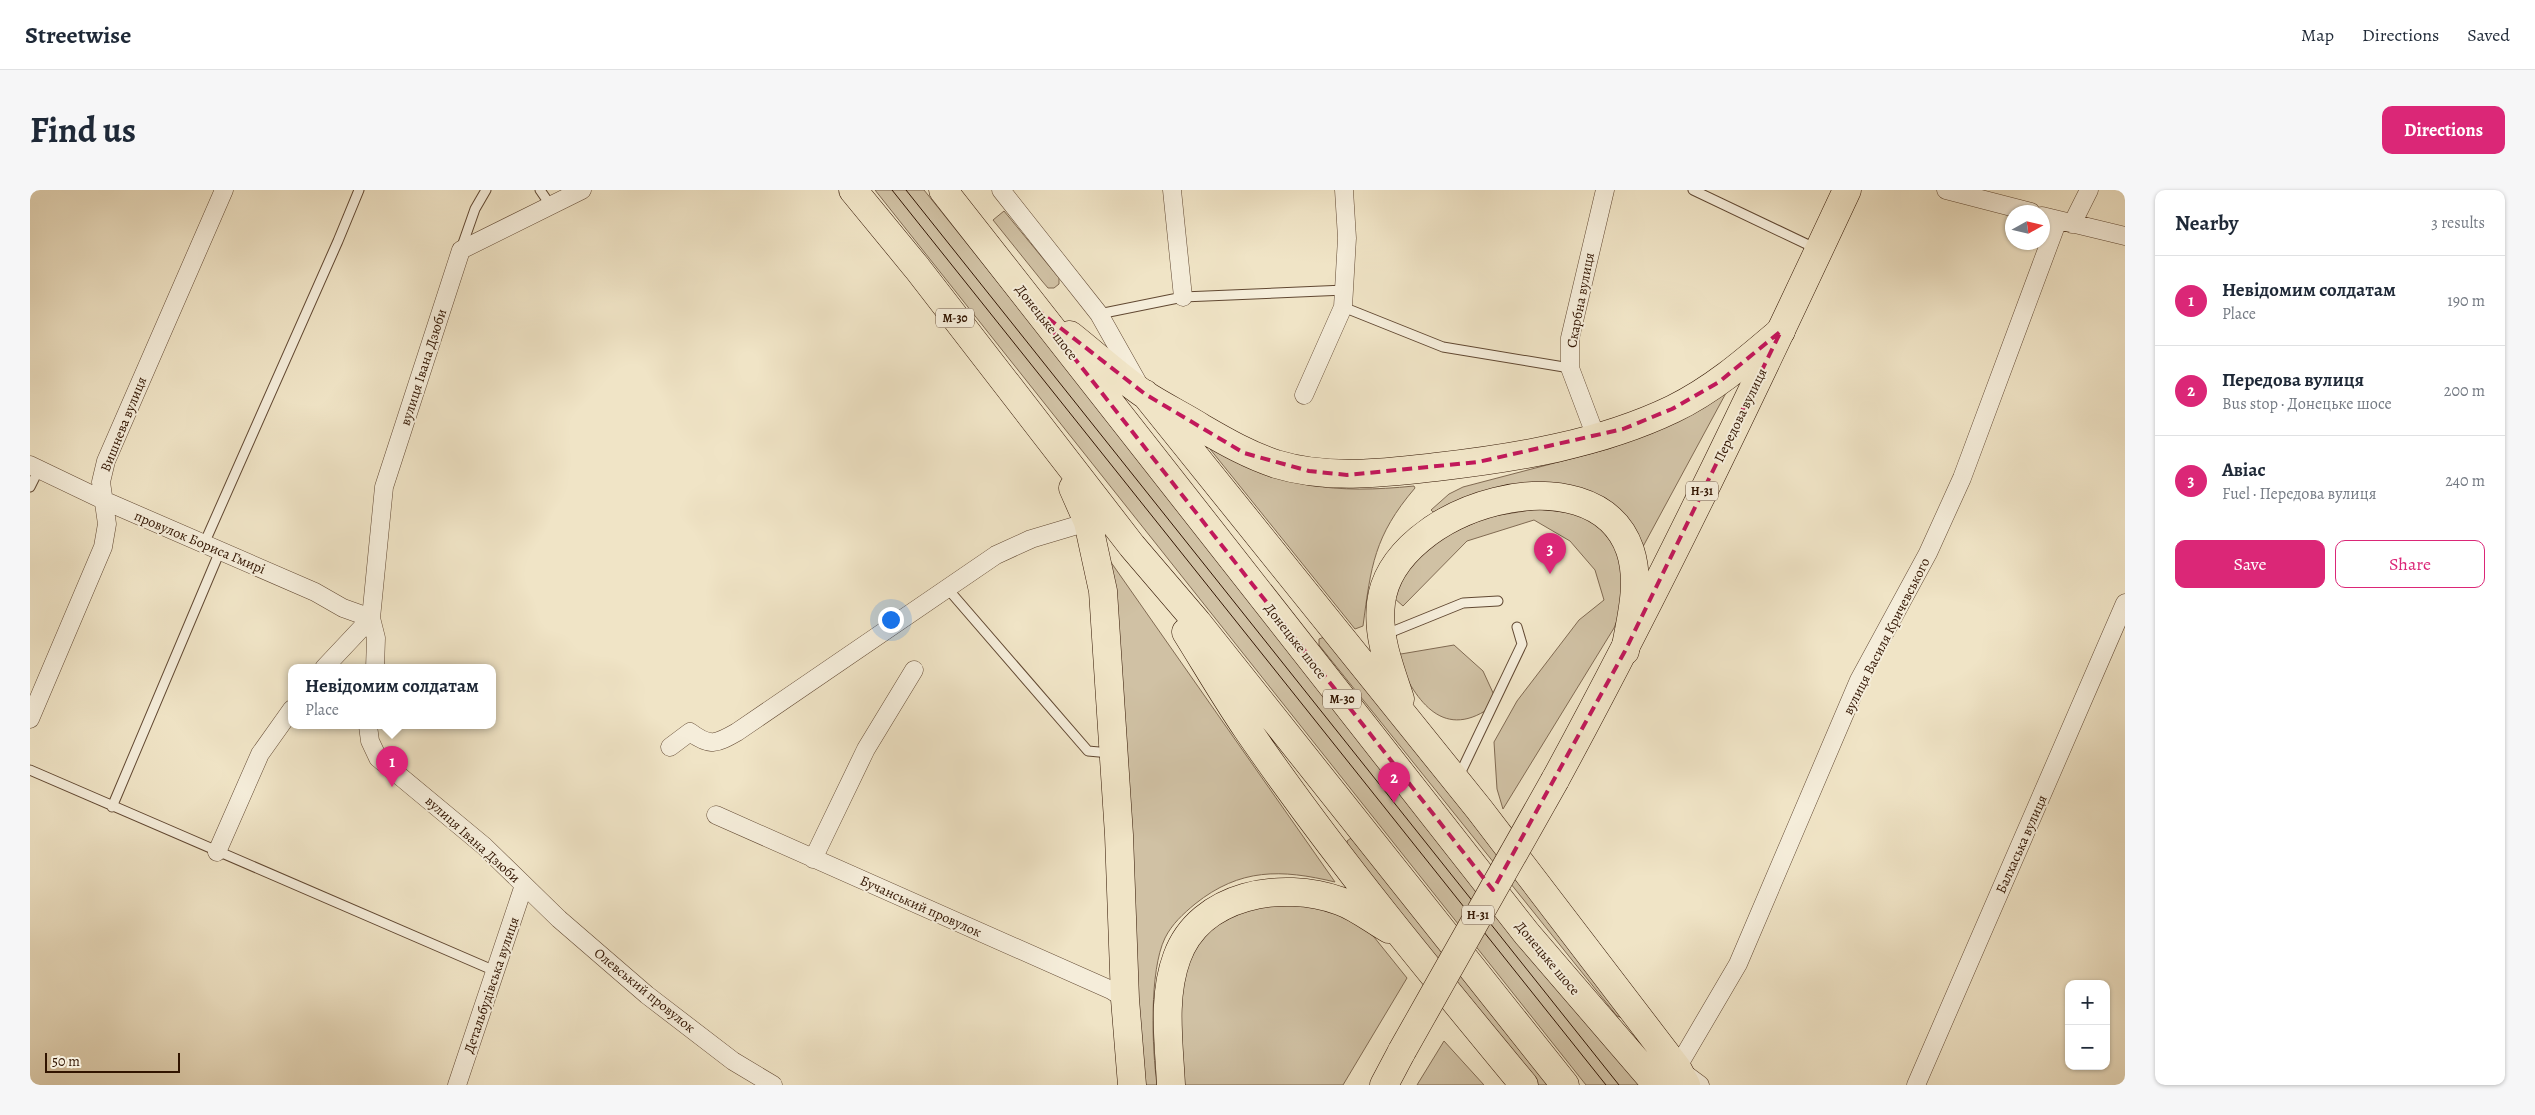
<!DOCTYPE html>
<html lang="en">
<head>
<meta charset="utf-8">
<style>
	:root { --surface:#fff; --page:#f6f6f7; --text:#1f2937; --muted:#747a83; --line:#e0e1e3; --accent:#db2777 }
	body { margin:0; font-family:Alegreya,serif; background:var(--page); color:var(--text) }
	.controls { position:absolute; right:15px; bottom:15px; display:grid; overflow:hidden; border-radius:10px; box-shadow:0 1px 4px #0004 }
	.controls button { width:45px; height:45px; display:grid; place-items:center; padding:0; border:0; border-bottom:1px solid var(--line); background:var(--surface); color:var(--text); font:25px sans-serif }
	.compass { position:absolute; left:1975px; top:15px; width:45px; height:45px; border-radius:50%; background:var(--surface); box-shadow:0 1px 4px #0004; rotate:82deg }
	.scale { position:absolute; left:15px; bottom:12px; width:135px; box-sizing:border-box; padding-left:5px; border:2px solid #311400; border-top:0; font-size:14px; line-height:18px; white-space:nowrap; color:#311400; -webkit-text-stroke:4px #f5edda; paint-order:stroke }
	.you { position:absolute; left:860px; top:429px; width:18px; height:18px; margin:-12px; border:4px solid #fff; border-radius:50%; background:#1a73e8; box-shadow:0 0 0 8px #1a73e833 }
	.badge { display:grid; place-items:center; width:32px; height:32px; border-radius:50%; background:var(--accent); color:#fff; font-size:16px; font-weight:700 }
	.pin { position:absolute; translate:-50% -41px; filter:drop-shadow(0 1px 2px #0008) }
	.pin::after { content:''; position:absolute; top:26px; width:18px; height:15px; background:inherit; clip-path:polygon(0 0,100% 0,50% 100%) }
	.popup { position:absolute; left:258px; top:474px; width:208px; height:65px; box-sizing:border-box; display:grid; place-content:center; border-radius:10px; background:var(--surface); filter:drop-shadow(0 1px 4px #0005); font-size:16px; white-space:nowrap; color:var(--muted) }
	.popup b { font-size:19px; color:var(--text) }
	.popup::after { content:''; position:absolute; left:50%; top:100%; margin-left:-10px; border:10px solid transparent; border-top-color:var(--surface) }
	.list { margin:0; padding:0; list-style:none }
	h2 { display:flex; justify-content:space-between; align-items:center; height:65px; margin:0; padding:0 20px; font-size:21px }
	h2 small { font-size:16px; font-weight:400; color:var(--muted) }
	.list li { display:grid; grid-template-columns:32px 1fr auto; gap:15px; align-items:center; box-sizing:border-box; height:90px; padding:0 20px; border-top:1px solid var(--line) }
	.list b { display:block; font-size:19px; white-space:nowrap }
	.list p { margin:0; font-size:16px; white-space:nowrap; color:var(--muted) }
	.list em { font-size:16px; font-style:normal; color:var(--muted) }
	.actions { display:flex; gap:10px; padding:15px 20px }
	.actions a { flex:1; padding:11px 0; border:1px solid var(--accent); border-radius:10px; text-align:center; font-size:18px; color:var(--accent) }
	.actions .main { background:var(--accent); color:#fff }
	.map { position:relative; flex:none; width:2095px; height:895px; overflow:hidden; border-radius:10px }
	header { display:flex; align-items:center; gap:30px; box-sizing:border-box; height:70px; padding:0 25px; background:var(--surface); border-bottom:1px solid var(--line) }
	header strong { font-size:24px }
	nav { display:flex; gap:28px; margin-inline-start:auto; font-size:18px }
	.intro { display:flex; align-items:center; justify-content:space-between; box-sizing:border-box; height:120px; padding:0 30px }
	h1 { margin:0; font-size:35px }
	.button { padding:12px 22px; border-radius:10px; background:var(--accent); color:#fff; font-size:18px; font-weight:700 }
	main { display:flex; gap:30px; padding:0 30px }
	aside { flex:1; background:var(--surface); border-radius:10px; box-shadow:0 1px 4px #0004 }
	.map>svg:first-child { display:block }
	.green { fill:#d0c1a4; stroke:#806a52 }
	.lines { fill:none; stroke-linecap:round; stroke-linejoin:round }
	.lane-casing { stroke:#614832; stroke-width:11 }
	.street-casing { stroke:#614832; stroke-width:19 }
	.primary-casing { stroke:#311400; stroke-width:29 }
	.highway-casing { stroke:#311400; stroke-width:29 }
	.lane { stroke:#f5edda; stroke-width:9 }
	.street { stroke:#f5edda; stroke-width:18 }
	.primary { stroke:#f0e4c6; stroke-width:28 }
	.highway { stroke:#f0e4c6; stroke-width:28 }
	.tram { stroke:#311400; stroke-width:1 }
	.primary-bridge-casing { stroke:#311400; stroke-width:29; stroke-linecap:butt }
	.primary-bridge { stroke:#f0e4c6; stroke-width:28 }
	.marked { fill:none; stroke:#c2185b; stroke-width:4; stroke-dasharray:10 6; stroke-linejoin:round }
	.labels { text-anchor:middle; stroke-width:4; stroke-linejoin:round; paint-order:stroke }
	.shield { fill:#f5edda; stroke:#6c5541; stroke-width:1 }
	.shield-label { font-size:12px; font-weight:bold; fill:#311400 }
	.street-label { font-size:14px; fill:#311400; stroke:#f5edda }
</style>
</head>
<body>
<header>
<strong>Streetwise</strong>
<nav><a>Map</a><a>Directions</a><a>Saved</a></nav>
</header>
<div class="intro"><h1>Find us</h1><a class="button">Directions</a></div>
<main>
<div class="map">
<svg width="2095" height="895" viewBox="0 0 2095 895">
	<rect width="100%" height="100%" fill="#f0e4c6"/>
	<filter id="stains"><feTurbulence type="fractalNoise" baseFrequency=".004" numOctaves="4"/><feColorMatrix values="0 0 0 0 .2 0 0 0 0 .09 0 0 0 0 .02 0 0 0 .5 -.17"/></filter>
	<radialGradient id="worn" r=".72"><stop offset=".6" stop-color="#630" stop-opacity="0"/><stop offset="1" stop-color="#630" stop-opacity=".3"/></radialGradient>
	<!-- green -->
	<path class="green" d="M845 0H894L1610 895H1556Z
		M974 21 1029 88V94L1024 98H1018L1012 91 963 30Z
		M1696 203 1609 364 1592 329 1432 310 1403 322 1401 320 1419 304 1433 297 1578 259 1622 243Z
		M1182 258C1250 298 1306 304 1384 296L1385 298C1344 346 1341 376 1333 436L1325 439 1180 259Z
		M1507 319 1540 322 1566 333 1591 364 1593 416 1584 438 1473 619 1467 599 1464 552 1487 511 1549 430 1574 410 1565 380 1540 351 1504 330 1437 351 1373 416 1364 408V400L1398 353 1458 327Z
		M1078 368 1305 692C1251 679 1210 678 1165 714 1153 724 1142 734 1135 748 1119 781 1122 858 1127 895H1112Z
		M1297 446 1595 829 1587 826 1289 455V449Z
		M1424 455 1453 481 1464 505 1455 521C1407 550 1382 502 1365 465Z
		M1321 648 1524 895H1508L1318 658 1317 651Z
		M1268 709 1325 731 1344 747 1377 788 1313 895H1152L1150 797 1156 766 1197 722Z
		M1414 851 1454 895H1387Z"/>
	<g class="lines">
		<!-- lane casing -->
		<g class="lane-casing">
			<path id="lane" d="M510 0 521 16
				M1663 0 1787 59
				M431 59 445 19 456 0
				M1313 117 1413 157 1540 178
				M1069 124 1153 107 1315 100
				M0 297 9 279
				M174 354 308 51 329 0
				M917 398 1058 561 1080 563
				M1354 445 1433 413 1468 411
				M0 580 465 781
				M1428 588 1492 454 1487 437
				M82 617 190 361"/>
		</g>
		<!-- street casing -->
		<g class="street-casing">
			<path id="street" d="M971 0 1069 124 1109 195
				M1142 0 1153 107
				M1916 0 2001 22
				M2012 26 2095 46
				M2042 34 2059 0
				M1274 205 1313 117 1317 48 1314 0
				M1566 247 1540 178V148L1575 0
				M0 275 73 310 285 402 313 418 341 428
				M294 478 341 428
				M345 478 346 448 341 428 354 297 431 60 552 0
				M0 529 73 357 77 334 71 292 76 271 194 0
				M338 536 340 551 348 568 454 656 529 729 617 805 703 871 743 895
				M640 557 660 542C680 557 686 554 707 542L966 365 1001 349 1058 332
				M686 625 1081 800 1095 809
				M187 662 230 564 262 519
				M783 669 836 559 884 480
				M427 895 494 695
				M1670 895 1647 878 1708 774 1829 490 1898 363 1932 288 2028 30
				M1886 895 2095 413"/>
		</g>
		<!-- primary casing -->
		<g class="primary-casing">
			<path id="primary" d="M1525 590C1630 397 1724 199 1817 0
				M1354 895 1372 861"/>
		</g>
		<!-- highway casing -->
		<g class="highway-casing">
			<path id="highway" d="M823 0 887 78 1102 356 1167 432 1535 895
				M913 0 1497 744 1627 895
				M1040 145C1064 164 1088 186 1114 204 1132 216 1153 226 1172 238 1196 252 1219 265 1246 274 1298 290 1353 283 1406 277 1486 268 1570 254 1643 219 1684 199 1717 170 1751 141
				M1115 204 1449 619 1647 878 1656 895
				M1043 298 1058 332 1073 401 1089 645 1095 809 1102 895
				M1156 442C1176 474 1195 507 1217 539 1302 663 1398 779 1494 895
				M1370 509C1360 478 1347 447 1351 413 1362 316 1564 257 1600 360 1611 393 1601 428 1595 461
				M1141 895C1139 853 1132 807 1147 767 1170 704 1252 690 1310 711 1327 717 1343 730 1359 739"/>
		</g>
		<!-- lane -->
		<use href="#lane" class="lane"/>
		<!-- street -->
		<use href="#street" class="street"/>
		<!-- primary -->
		<use href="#primary" class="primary"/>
		<!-- highway -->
		<use href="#highway" class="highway"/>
		<!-- tram -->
		<path class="tram" d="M862 0 1576 895
			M876 0 1589 895"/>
		<!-- primary-bridge casing -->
		<g class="primary-bridge-casing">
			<path id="primary-bridge" d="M1372 861 1525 590"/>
		</g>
		<!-- primary-bridge -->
		<use href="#primary-bridge" class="primary-bridge"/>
	</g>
	<!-- marked area -->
	<path class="marked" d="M1005 118 1115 204 1214 263 1279 281 1317 285 1448 272 1593 239 1642 219 1689 192 1751 141 1595 461 1463 700Z"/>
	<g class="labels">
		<!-- shield labels -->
		<g class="shield">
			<rect x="906" y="118.5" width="38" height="19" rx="4"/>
			<rect x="1656" y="291.5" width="32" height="19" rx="4"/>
			<rect x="1293" y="499.5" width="38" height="19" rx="4"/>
			<rect x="1432" y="715.5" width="32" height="19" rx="4"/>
		</g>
		<g class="shield-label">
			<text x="925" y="132">М-30</text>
			<text x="1672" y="305">Н-31</text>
			<text x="1312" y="513">М-30</text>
			<text x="1448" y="729">Н-31</text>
		</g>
		<!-- street labels -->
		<g class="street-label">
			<text transform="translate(1550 110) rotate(-79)" y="5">Скарбна вулиця</text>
			<text transform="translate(1017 132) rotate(52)" y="5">Донецьке шосе</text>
			<text transform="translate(393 177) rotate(-72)" y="5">вулиця Івана Дзюби</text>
			<text transform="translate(1710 225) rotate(-64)" y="5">Передова вулиця</text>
			<text transform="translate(93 234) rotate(-68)" y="5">Вишнева вулиця</text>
			<text transform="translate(170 352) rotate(23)" y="5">провулок Бориса Гмирі</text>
			<text transform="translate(1856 446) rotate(-63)" y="5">вулиця Василя Кричевського</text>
			<text transform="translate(1266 451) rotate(52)" y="5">Донецьке шосе</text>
			<text transform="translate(443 649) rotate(42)" y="5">вулиця Івана Дзюби</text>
			<text transform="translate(1991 654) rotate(-66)" y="5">Балхаська вулиця</text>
			<text transform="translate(891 716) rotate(24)" y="5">Бучанський провулок</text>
			<text transform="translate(1518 768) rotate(50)" y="5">Донецьке шосе</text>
			<text transform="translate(461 795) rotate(-71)" y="5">Детальбудівська вулиця</text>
			<text transform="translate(615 800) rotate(39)" y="5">Олевський провулок</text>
		</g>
	</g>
	<rect width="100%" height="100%" filter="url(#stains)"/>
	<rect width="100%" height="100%" fill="url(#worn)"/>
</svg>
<div class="controls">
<button>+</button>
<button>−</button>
</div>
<svg class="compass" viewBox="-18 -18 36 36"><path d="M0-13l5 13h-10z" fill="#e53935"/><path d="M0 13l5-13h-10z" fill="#747a83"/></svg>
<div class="scale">50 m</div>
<div class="you"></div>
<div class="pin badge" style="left:362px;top:597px">1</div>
<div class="popup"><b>Невідомим солдатам</b>Place</div>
<div class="pin badge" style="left:1364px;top:613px">2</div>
<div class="pin badge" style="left:1520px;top:384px">3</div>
</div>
<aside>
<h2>Nearby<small>3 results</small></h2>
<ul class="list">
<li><span class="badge">1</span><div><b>Невідомим солдатам</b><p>Place</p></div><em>190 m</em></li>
<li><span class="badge">2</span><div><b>Передова вулиця</b><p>Bus stop · Донецьке шосе</p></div><em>200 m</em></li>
<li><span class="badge">3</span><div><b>Авіас</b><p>Fuel · Передова вулиця</p></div><em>240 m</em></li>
</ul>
<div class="actions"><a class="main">Save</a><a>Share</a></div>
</aside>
</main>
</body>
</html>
